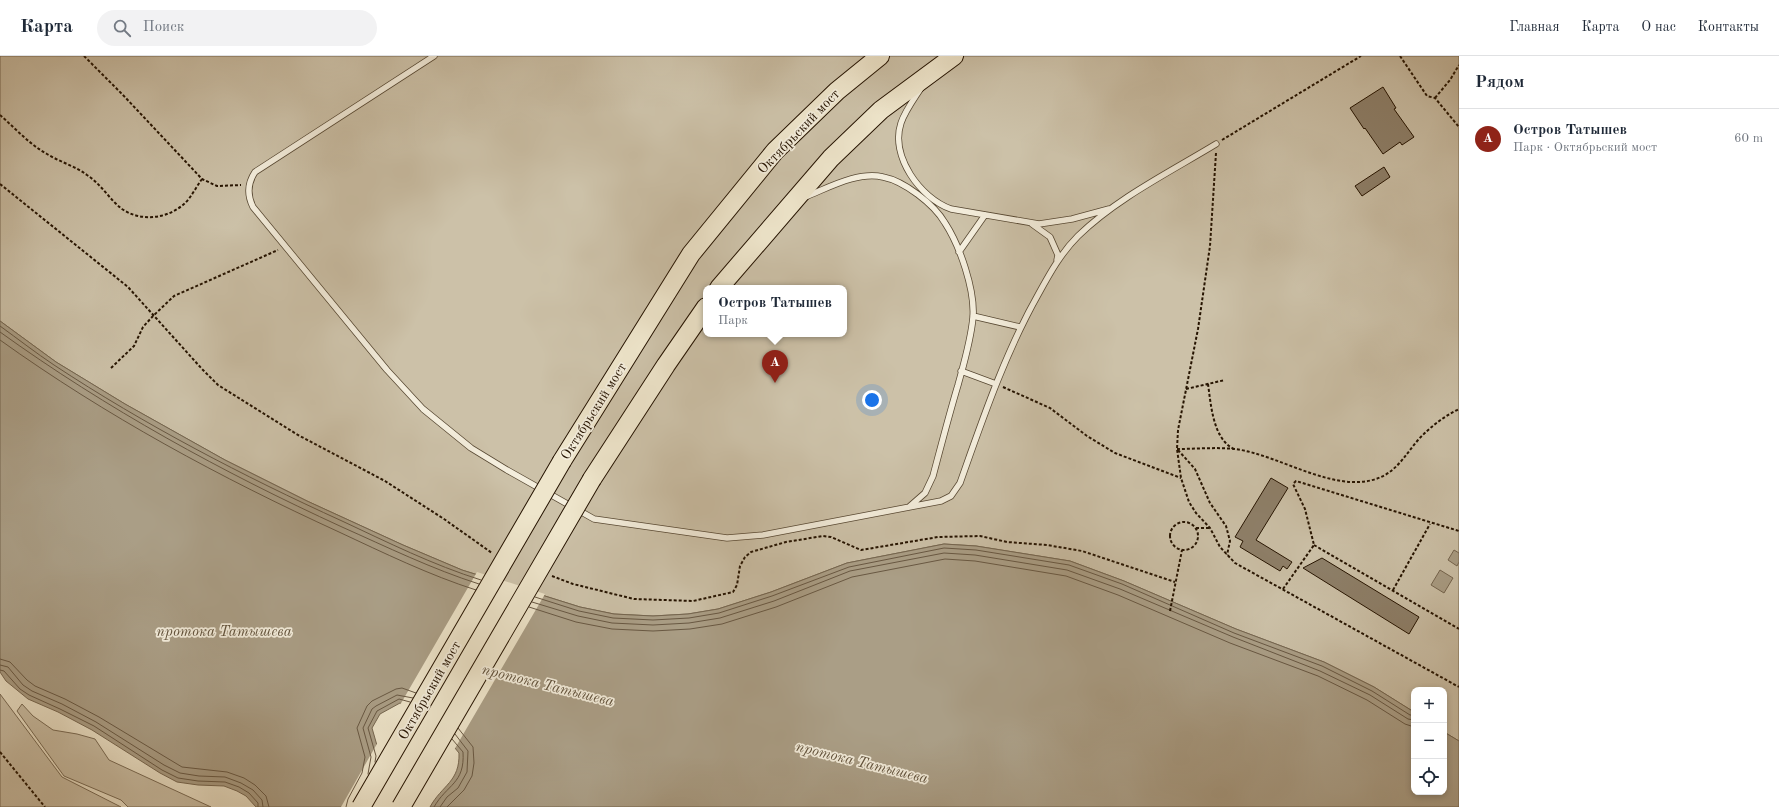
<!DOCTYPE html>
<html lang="ru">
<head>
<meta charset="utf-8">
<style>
	:root { --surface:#fff; --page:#f2f2f3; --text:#1f2937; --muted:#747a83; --line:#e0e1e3; --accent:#8f2418 }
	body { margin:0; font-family:"Old Standard TT",serif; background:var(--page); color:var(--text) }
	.controls { position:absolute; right:12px; bottom:12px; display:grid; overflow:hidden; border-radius:8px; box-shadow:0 2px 6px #0003 }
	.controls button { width:36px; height:36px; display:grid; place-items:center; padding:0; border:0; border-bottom:1px solid var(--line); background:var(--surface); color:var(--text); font:20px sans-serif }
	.you { position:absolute; left:872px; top:344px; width:14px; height:14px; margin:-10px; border:3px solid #fff; border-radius:50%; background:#1a73e8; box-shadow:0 0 0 6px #1a73e833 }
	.badge { display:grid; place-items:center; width:26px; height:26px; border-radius:50%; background:var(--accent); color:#fff; font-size:13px; font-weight:700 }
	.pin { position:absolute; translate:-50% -33px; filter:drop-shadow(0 1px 2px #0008) }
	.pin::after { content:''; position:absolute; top:21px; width:14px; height:12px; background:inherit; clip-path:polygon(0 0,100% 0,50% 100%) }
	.popup { position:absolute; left:703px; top:229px; width:144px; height:52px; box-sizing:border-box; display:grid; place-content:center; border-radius:8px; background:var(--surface); filter:drop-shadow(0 1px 3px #0005); font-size:13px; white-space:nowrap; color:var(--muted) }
	.popup b { font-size:15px; color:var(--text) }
	.popup::after { content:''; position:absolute; left:50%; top:100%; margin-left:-8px; border:8px solid transparent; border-top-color:var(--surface) }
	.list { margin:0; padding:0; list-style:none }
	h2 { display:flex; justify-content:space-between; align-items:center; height:52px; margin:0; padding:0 16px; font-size:17px }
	h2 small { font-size:13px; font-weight:400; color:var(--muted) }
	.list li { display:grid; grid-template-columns:26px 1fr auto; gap:12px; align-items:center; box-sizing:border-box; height:60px; padding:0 16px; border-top:1px solid var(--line) }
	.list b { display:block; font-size:15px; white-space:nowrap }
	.list p { margin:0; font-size:13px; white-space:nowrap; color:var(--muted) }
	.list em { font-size:13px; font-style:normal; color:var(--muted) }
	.icon { flex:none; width:22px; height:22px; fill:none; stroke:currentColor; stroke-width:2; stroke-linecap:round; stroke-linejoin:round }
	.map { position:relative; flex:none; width:1459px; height:751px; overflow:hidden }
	header { display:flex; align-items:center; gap:24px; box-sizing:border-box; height:56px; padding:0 20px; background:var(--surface); border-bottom:1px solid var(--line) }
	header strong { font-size:19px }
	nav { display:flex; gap:22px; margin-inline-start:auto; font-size:14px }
	.search { width:280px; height:36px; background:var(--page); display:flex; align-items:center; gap:10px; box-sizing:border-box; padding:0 14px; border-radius:22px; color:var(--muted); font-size:15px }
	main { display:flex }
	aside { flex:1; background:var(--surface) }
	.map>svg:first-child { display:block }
	.green { fill:#ccc1a8; stroke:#786a54; fill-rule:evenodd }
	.water { fill:#aa9e86; stroke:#756650 }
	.pier { fill:#eee5cb }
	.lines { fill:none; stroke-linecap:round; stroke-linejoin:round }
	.shore { stroke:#685843; stroke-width:1 }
	.building { fill:#8e806a; stroke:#251300 }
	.service-casing { stroke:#574833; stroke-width:7 }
	.primary-casing { stroke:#251300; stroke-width:20 }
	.path { stroke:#251300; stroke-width:2; stroke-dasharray:3 2; stroke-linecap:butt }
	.service { stroke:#f4eedd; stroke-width:5.5 }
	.primary { stroke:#eee5cb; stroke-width:18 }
	.primary-bridge-casing { stroke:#251300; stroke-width:20; stroke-linecap:butt }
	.primary-bridge { stroke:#eee5cb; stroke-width:18 }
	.labels { text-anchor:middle; stroke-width:3.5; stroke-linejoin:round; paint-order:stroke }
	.street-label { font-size:14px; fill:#251300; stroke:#f4eedd }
	.water-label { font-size:15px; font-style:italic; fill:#61523c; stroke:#f4eedd }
</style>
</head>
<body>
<header>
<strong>Карта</strong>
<div class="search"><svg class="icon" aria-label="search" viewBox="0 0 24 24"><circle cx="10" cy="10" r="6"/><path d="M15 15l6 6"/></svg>Поиск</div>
<nav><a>Главная</a><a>Карта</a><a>О нас</a><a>Контакты</a></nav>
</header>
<main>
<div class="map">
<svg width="1459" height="751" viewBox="0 0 1459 751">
	<rect width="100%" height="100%" fill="#eee5cb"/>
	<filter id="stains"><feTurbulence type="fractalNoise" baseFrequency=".005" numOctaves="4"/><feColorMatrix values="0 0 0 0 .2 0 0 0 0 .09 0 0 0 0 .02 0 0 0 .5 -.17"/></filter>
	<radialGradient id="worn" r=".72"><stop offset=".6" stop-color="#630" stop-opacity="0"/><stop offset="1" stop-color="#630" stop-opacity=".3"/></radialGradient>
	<!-- green -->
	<path class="green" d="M0 0H1459V685L1444 676V634H1414V656L1374 631 1324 606 1236 573 1124 525 1070 505 976 490 944 488 847 507 771 536 718 553 688 558 653 560 614 558 580 551 462 514 403 489 307 445 225 404 125 348 56 306 0 265ZM706 232H844V278H706Z
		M0 638 62 721 121 751H0Z
		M22 648 33 660 53 674 77 678 95 683 109 704 211 751H128L121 744 64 720 17 655Z"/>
	<!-- water -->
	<path class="water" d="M0 265 56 306 125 348 225 404 307 445 403 489 462 514 580 551 614 558 653 560 688 558 718 553 771 536 847 507 944 488 976 490 1070 505 1124 525 1236 573 1324 606 1374 631 1414 656V736H1444V676L1459 685V751H430C442 729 460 726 459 697L425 655 400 647 380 658 372 672 380 700 360 751H256L246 740 237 735 224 730 198 729 177 726 160 717 92 674 58 656 28 643 6 625 0 616Z
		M1454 494 1459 497V506L1457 510 1448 504Z
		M1440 514 1453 522 1444 537 1431 529Z"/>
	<!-- pier -->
	<path class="pier" d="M477 516 545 538 454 694 424 657 400 649Z
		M378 686 382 700 363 751H341Z"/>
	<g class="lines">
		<!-- shore -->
		<path class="shore" d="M0 270C18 283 36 297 54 309 145 369 243 420 342 465 387 486 433 509 481 524
			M0 276C107 353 222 416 342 471 387 491 432 513 479 528
			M0 284C106 360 221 422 339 476 384 497 429 519 476 534
			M535 541 579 555 613 562 653 564 689 562 719 557 772 540 849 511 944 492 976 494 1069 509 1122 528 1234 577 1322 610 1372 635 1410 659H1414
			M532 546 578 560 612 567 653 569 689 567 720 562 774 545 850 515 944 497 975 499 1067 514 1120 533 1233 581 1320 615 1370 639 1408 663 1414 664
			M529 551 576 566 612 573 653 575 690 573 722 568 776 551 852 521 945 503 975 505 1066 520 1118 539 1230 587 1318 620 1367 644 1405 668 1414 671
			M0 603 10 606 27 624 35 630 65 643 99 661 182 711 227 716 244 722 255 729 266 740 269 751
			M0 609 8 611 23 629 32 635 62 648 96 666 164 709 180 717 199 720 225 721 241 727 253 734 262 744 263 751
			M0 614 4 615 20 633 29 639 60 653 94 670 162 714 178 722 198 725 225 726 239 731 249 737 258 747V751
			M375 706 376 700 368 672 377 655 399 643 410 646
			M368 718 371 701 363 672 372 653 376 650 397 639 413 642
			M346 751 348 743 362 717 365 701 357 672 367 650 372 645 396 633 402 632 416 637
			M434 751C447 728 465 728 463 696L452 683
			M440 751 447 741 458 732 467 716 468 695 455 678
			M447 751 464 734 472 720 474 707 473 691 458 672"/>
	</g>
	<!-- building -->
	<path class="building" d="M1383 31 1396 52 1394 53 1414 81 1402 89 1400 86 1383 98 1365 72 1364 73 1350 52Z
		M1384 111 1390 121 1362 140 1355 130Z
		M1271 422 1288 432 1256 484 1292 506 1287 513 1283 510 1280 515 1240 491 1243 485 1235 481Z
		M1322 502 1419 561 1409 578 1303 512Z"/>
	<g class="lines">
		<!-- service casing -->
		<g class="service-casing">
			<path id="service" d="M434 0 255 116C247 128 247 139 253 151L387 314 423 353 471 392 507 414 594 463 727 482 763 479 941 445 951 440 960 427C983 362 1005 297 1039 237 1050 217 1061 197 1078 180 1117 142 1170 116 1216 88
				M921 32C914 43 905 55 901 67 890 100 920 142 951 153L1039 168 1072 163 1109 153
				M805 141C828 132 858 115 883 121 904 125 934 148 945 167 960 190 975 234 973 261 971 284 964 307 958 329 949 359 941 390 933 420L925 437 909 451
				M1032 168 1050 181 1058 199 1057 204
				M959 196 985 159
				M973 260 1020 271
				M961 315 996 328"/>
		</g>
		<!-- primary casing -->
		<g class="primary-casing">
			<path id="primary" d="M719 232 831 102 881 54 954 0
				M562 405 691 198 775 95 837 35 880 0
				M592 423 666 309 706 251"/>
		</g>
		<!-- path -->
		<path class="path" d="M84 0 123 39 202 123 217 130 241 129
			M1400 0 1427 40 1435 42 1459 71
			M1435 42 1450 24 1459 9
			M0 59C15 72 29 88 47 98 60 106 75 110 87 119 101 128 110 144 122 153 141 166 167 163 184 148 191 142 196 131 202 123
			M1222 84 1361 0
			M1216 97 1210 190 1198 273 1178 374 1177 393 1181 422 1189 446 1196 457 1210 472 1220 491 1235 507 1459 631
			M0 128 128 231 202 313 218 329 298 379 385 425 444 463 492 497
			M111 312 134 290 143 271 153 260 174 240 278 194
			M1208 328C1211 349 1213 383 1234 393
			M1003 331 1050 352 1087 380 1115 397 1181 422
			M1186 333 1225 324
			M1177 393C1196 393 1216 391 1235 393 1282 399 1341 443 1385 419 1399 411 1407 397 1418 384 1430 371 1443 361 1459 353
			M1178 394 1195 413 1210 447 1226 470 1230 485 1227 499
			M1170 480a14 14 0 1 1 28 0a14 14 0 1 1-28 0Z
			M1196 472H1210
			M1314 489 1459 573
			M552 520 573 528 634 543 693 545 733 536 737 529 740 510 745 501 751 496 786 486 823 480 831 481 861 494 938 481 980 480 1007 486 1047 489 1082 495 1175 526
			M1283 533 1314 489 1305 453 1293 428 1296 425 1459 475
			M1393 534 1430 468
			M1170 555 1182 494
			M0 696 45 751"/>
		<!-- service -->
		<use href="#service" class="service"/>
		<!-- primary -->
		<use href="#primary" class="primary"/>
		<!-- primary-bridge casing -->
		<g class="primary-bridge-casing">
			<path id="primary-bridge" d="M361 751 562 405
				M401 751 592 423"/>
		</g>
		<!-- primary-bridge -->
		<use href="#primary-bridge" class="primary-bridge"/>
	</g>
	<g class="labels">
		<!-- street labels -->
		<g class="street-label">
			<text transform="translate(798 75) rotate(-46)" y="5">Октябрьский мост</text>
			<text transform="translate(593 355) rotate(-58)" y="5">Октябрьский мост</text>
			<text transform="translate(429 634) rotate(-60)" y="5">Октябрьский мост</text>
		</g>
		<!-- water labels -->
		<g class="water-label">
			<text x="224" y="580">протока Татышева</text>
			<text transform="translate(548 629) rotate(14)" y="5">протока Татышева</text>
			<text transform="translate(862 706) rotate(14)" y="5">протока Татышева</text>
		</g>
	</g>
	<rect width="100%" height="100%" filter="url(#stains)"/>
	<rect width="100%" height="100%" fill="url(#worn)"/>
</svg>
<div class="controls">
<button>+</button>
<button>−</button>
<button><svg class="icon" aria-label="locate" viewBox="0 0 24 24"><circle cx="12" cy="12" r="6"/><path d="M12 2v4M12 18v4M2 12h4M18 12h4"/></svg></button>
</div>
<div class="you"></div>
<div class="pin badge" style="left:775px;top:327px">A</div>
<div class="popup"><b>Остров Татышев</b>Парк</div>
</div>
<aside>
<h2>Рядом<small></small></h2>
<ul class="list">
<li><span class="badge">A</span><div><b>Остров Татышев</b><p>Парк · Октябрьский мост</p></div><em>60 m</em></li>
</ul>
</aside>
</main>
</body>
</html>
